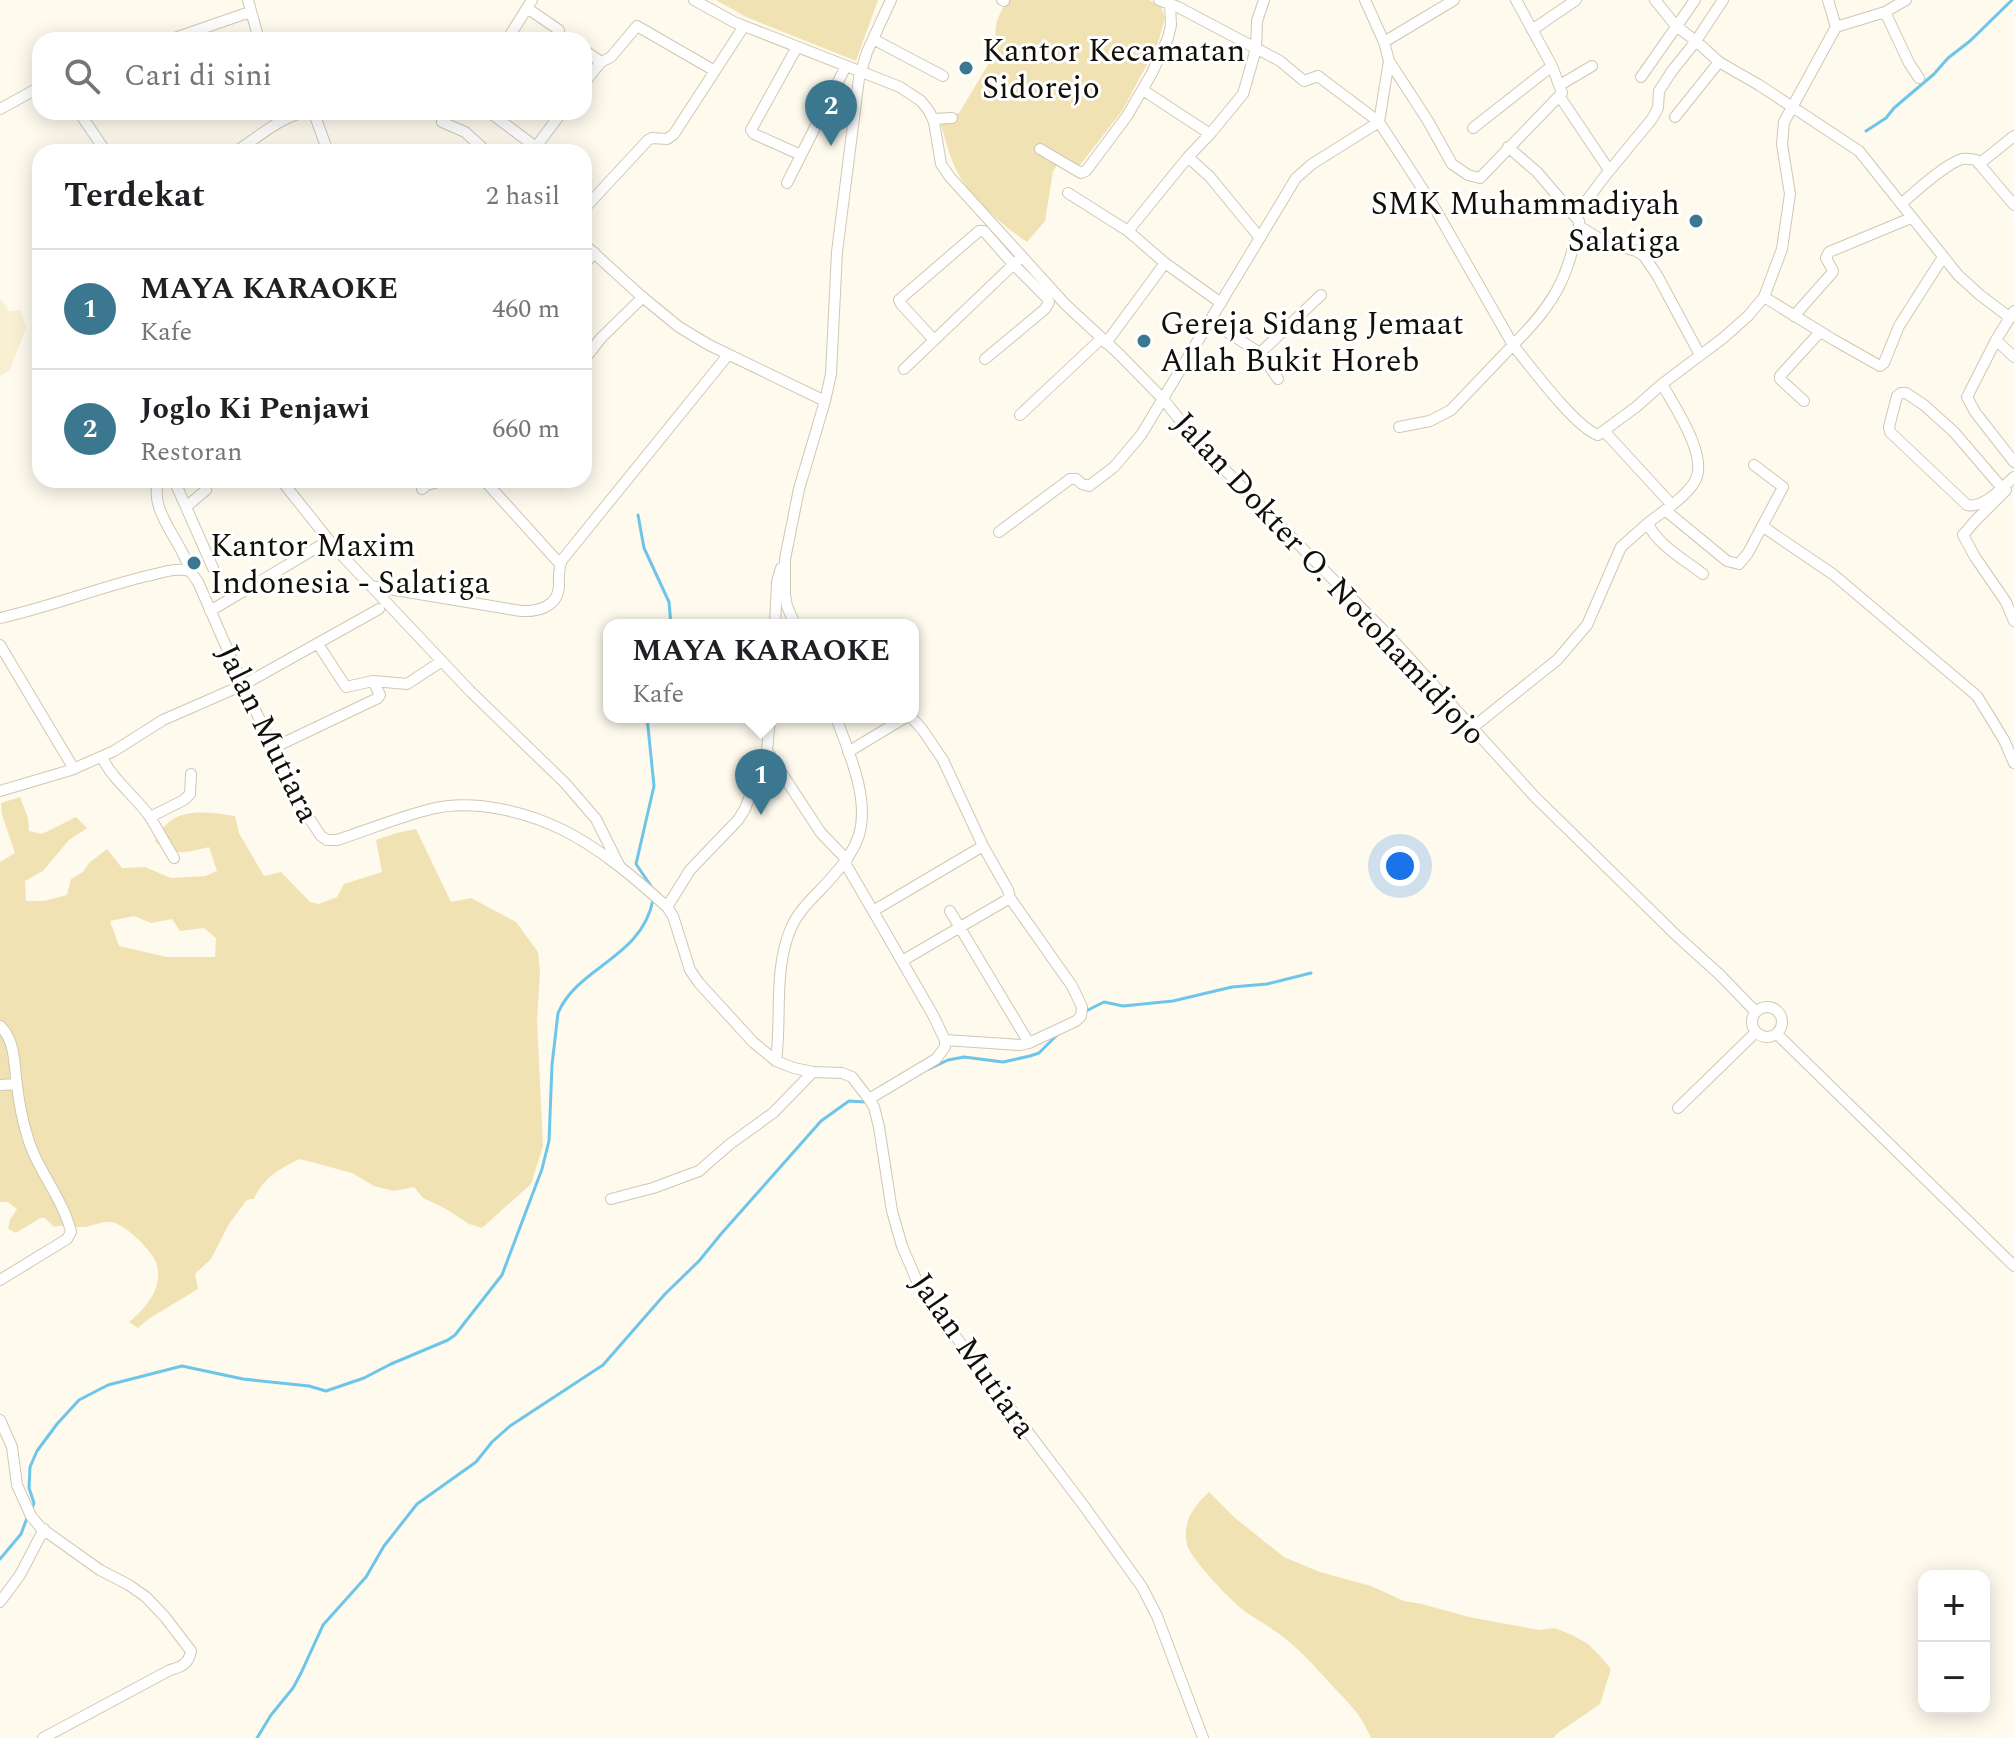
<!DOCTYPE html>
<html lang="id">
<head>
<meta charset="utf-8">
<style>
	:root { --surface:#fff; --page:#f6f6f6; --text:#202124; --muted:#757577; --line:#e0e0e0; --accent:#3b778e }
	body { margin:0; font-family:Spectral,serif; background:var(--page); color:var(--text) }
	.controls { position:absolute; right:24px; bottom:24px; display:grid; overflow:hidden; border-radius:16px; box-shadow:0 4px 20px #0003 }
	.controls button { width:72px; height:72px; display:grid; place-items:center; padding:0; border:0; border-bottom:2px solid var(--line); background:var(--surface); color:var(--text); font:40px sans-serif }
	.you { position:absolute; left:1400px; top:866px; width:28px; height:28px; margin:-20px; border:6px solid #fff; border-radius:50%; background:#1a73e8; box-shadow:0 0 0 12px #1a73e833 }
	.badge { display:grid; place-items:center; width:52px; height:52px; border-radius:50%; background:var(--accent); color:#fff; font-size:26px; font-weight:700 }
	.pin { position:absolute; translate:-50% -66px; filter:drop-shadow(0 2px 4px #0008) }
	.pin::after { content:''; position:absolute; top:42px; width:28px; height:24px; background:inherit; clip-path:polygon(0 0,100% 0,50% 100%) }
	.popup { position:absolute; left:603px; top:619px; width:316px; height:104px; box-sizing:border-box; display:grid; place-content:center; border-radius:16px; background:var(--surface); filter:drop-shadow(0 2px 6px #0005); font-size:26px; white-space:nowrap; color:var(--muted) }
	.popup b { font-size:30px; color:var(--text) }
	.popup::after { content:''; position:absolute; left:50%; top:100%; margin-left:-16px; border:16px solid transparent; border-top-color:var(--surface) }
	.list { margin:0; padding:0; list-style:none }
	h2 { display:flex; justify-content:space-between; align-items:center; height:104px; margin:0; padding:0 32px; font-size:34px }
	h2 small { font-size:26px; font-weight:400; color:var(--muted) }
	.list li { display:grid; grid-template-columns:52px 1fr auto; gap:24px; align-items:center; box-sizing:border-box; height:120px; padding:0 32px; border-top:2px solid var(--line) }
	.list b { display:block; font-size:30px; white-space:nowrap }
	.list p { margin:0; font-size:26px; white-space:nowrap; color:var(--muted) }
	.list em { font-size:26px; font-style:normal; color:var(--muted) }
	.icon { flex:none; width:44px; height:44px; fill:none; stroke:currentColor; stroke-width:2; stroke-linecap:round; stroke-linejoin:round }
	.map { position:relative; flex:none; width:2014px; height:1738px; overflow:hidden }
	.search { position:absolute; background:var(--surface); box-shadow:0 4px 20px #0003; left:32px; top:32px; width:560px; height:88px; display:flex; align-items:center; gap:20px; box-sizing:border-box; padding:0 28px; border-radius:24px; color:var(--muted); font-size:30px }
	.panel { position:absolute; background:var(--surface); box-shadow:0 4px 20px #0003; left:32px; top:144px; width:560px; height:344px; border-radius:24px }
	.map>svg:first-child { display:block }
	.built { fill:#f9f0d4 }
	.green { fill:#f1e2b3; fill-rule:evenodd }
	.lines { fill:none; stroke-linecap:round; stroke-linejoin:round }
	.stream { stroke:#6dc5e9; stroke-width:3 }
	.minor-casing { stroke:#cec8b4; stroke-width:12 }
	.minor { stroke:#fff; stroke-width:10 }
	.poi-dot { fill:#3b778e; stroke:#fff; stroke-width:3 }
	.labels { text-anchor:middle; stroke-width:6; stroke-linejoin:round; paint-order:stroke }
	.poi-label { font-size:32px; fill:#110f08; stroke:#fff; text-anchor:start }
	.street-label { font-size:32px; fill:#110f08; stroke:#fff }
</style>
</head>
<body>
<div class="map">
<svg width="2014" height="1738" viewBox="0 0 2014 1738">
	<rect width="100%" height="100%" fill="#fefaee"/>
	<!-- built -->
	<path class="built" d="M0 298 9 311 21 310 26 328 10 370 0 376Z"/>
	<!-- green -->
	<path class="green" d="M716 0H878L856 61 746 17Z
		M1007 0H1149L1161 7 1165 18 1157 46 1122 111 1077 169 1058 164 1053 171 1045 221 1027 242C1002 225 976 203 960 177 951 162 946 142 941 125L944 117 959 113 997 50C994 24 995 23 1007 0Z
		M20 797 28 818 29 831 42 834 76 817 87 828 69 840 43 871 25 881 26 901H44L67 895 71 879 83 872 89 863 107 849 122 868 145 867 171 878 205 876 217 871 209 847C188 852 171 858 155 841 171 806 202 811 235 816L239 833 264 876 281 872 310 902 319 904 337 897 344 884 382 872 376 840 396 833 416 829 451 902 471 898 516 922 538 952 540 971 537 1021 543 1146 531 1184 482 1228 469 1224 446 1209 423 1198 414 1187 394 1191 374 1186 352 1173 300 1159C280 1168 262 1179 254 1199H250L246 1201 229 1224 211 1259 195 1274 198 1289 150 1318 138 1328 129 1322C147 1307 164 1287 156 1262 153 1255 146 1248 141 1242 133 1234 121 1223 110 1222 99 1221 89 1228 79 1227 69 1227 63 1224 54 1227L45 1218H40L16 1233 8 1229 10 1220 17 1209 8 1202H0V862L15 853 2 815 1 803ZM134 916 151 923 172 919 180 931 204 928 216 938 215 957H167L119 946 110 921Z
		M1209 1492 1234 1517 1284 1557 1320 1572 1371 1586 1404 1601 1422 1604 1469 1617 1539 1630 1555 1628 1572 1635 1588 1644 1600 1656 1611 1669 1600 1704 1558 1733 1553 1738H1371C1358 1708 1347 1703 1327 1680 1312 1663 1297 1647 1279 1634 1267 1625 1254 1618 1243 1610 1231 1601 1191 1559 1187 1545 1182 1522 1193 1507 1209 1492Z"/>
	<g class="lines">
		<!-- stream -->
		<path class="stream" d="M1866 131 1886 118 1894 108 1934 74 1948 58 1970 41 2012 0
			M638 515 644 548 669 602 671 625
			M647 717 654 786 636 864 653 889
			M1086 1011 1104 1002 1123 1006 1173 1001 1232 987 1267 984 1311 973
			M929 1069 948 1060 964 1057 1003 1062 1030 1056 1039 1053 1057 1035
			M32 1508 34 1503 29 1488 30 1467 37 1451 57 1424 79 1400 108 1385 182 1366 243 1379 309 1386 326 1391 364 1378 391 1364 448 1340 455 1335 502 1275 542 1169 549 1141 552 1065 558 1013C578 966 641 959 653 900
			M0 1559 21 1534 27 1518
			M257 1738 271 1715 293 1688 301 1673 323 1625 366 1577 384 1546 417 1504 476 1462 492 1442 510 1426 603 1365 665 1294 699 1261 721 1234 821 1121 849 1101 865 1102 869 1100"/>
		<!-- minor casing -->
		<g class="minor-casing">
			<path id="minor" d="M248 0 259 40
				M694 0 734 22 900 87 921 101 929 111 934 122 941 164 949 176 1066 305 1120 355 1163 399 1196 440 1229 474 1393 640 1535 797 1677 936 1719 974 1756 1012
				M1002 0 1004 1
				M1159 0 1178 7 1280 61 1304 81 1318 76 1379 122 1433 205 1513 345 1451 410 1430 421 1399 427
				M1365 0 1384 42
				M1655 0 1676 26 1696 41 1723 0
				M1828 0 1836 27
				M527 8 559 30
				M1885 12 1909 63 1919 78
				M1532 30 1576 0
				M873 39 943 76
				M169 40 250 12
				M507 40 532 0
				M797 47 751 130 754 134 801 155
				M584 50 601 62
				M1389 61 1428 121 1452 164 1468 175 1480 178 1562 93 1552 66 1516 0
				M1641 77 1695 0
				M584 83 601 62 611 57 637 26 715 71
				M1560 85 1592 66
				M1143 90 1210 134 1243 94 1256 49 1257 21 1264 0
				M1560 97 1609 170
				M0 109 40 87
				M79 112 106 152
				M489 112 536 147
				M1675 117 1719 62
				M933 119 952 118
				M442 122 465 132 487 152
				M1473 128 1552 66
				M1210 134 1188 157 1128 231 1165 263 1221 303
				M1508 147 1537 172 1579 221V226L1605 242 1636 251 1644 256 1657 275 1700 355
				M1040 149 1081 173 1086 171 1127 116 1152 73 1168 38 1171 25 1170 4
				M235 152C254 141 295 103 315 116L328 152
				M532 152 562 112
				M1188 157 1210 177 1260 238
				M1979 164 2014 136
				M787 183 846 66
				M1068 193 1128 231
				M1901 204C1915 192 1945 164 1962 159 1968 158 1970 159 1976 160L2014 205
				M584 209 648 140 652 138 667 139 674 134 744 26
				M1575 216 1605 176 1652 119 1658 108 1659 91 1672 71 1696 41 1719 62 1759 85 1859 151 1958 275 1980 295 2009 317
				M1579 226C1574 244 1570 263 1562 280 1551 305 1532 326 1513 345 1530 366 1575 427 1598 435L1636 407 1662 384 1722 339 1748 316 1764 297 1782 249 1790 194 1782 144 1784 122 1836 27 1885 12 1906 0
				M584 244 640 295 679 327 709 345 825 401
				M584 264 595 253
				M1764 297 1834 340 1880 366 1884 363 1899 326 1943 257
				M2014 311 1996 340 1967 397 1975 412 2014 462
				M1794 316 1832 273 1833 271 1826 258 1829 252 1911 218
				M1210 321 1260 353 1321 295
				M934 340 901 304 899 300 979 231H984L1013 264 1046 297 1049 302 1045 309 985 359
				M1996 340 2014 357
				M1106 343 1165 263
				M1260 353 1278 379
				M584 360 601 338 643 297
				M904 369 1017 261
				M1662 384C1674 406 1709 456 1695 481 1686 497 1662 512 1648 523 1655 543 1686 561 1703 574
				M1804 401 1780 379V376L1820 332
				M1020 415 1102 338
				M1604 431 1672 505
				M159 480C147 510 183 542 190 571
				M174 480 213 568
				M281 480 336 549 470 691 565 783 596 819 620 867
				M484 480 560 564
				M2002 488 1954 432 1924 405 1906 393H1901L1897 396 1889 427 1890 432 1967 505C1983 509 2003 487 2014 477
				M422 489 427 485 445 480
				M2006 490 1975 521 1963 535 1975 557 2006 602 2014 621
				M186 507 206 490
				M1665 510 1727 561 1739 564 1748 553 1783 487 1754 465
				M1762 526 1834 575 1977 696 2004 740 2014 763
				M999 532 1070 479H1076L1082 484 1089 486 1114 467 1141 435 1296 178 1312 164 1379 122 1389 61 1384 42 1454 0
				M371 586 521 611C539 612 558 606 559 586 559 577 558 569 562 560L728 355
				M210 611 328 541
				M0 618C50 607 97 588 147 576 161 573 176 567 190 571L198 582 243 685 303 809 321 836 327 840H337C368 830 399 817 431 809 473 799 525 811 563 830 601 849 636 879 667 907L673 916 690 970 699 983 753 1042 776 1061 794 1068 813 1072 842 1073 852 1077 869 1099 874 1107 879 1127 892 1211 902 1246 917 1281 953 1333 1084 1506 1142 1587 1157 1616 1203 1738
				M775 625 777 582 781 568
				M795 625 787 606 785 595V559L799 489 825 401 831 374 837 252 859 78 867 52 891 0
				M318 644 346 687 373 681 407 684 442 661
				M0 645 74 769
				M1472 728 1557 660 1587 625 1621 547 1648 523
				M273 748 378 698 380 695 373 681
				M767 751 821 833 847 860
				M848 752 906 717
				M102 757C111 778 136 797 150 817
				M0 791 71 770 114 751 163 720 243 685 379 609
				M174 858 150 817 184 800 190 794 191 774
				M845 863 873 911 983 846 943 760 922 729 911 717
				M1010 898 1072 986 1082 1007 1081 1016 1076 1021 1029 1043
				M667 907 690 870 738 820 745 809 767 751 770 717
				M902 961 1010 898 1008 890 983 846
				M1752 1022a15 15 0 1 1 30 0a15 15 0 1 1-30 0Z
				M0 1026C16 1041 14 1066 17 1086 19 1102 22 1119 27 1135 36 1169 63 1198 71 1232L67 1239 0 1280
				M1777 1034 2014 1266
				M945 1040 1020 1045 1029 1043 950 911
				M776 1061C782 1017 773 970 791 928 800 907 819 893 833 876 844 864 854 851 859 835 870 798 848 751 836 717
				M0 1085 17 1084
				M869 1099 936 1059 945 1047V1040L933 1015 873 911
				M1678 1108 1755 1033
				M611 1199 653 1188 699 1171 730 1144 773 1113 813 1072
				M0 1420 12 1447 17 1485 31 1516 41 1528 100 1570 129 1585 146 1597 165 1617 191 1651C189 1663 182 1667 170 1670L43 1738
				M0 1602 20 1575 44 1529"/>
		</g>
		<!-- minor -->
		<use href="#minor" class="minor"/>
	</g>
	<!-- markers -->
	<g class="poi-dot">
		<circle cx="966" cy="68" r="8"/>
		<circle cx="1696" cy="221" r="8"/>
		<circle cx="1144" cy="341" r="8"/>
		<circle cx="194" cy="563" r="8"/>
	</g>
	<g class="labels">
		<!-- poi labels -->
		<g class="poi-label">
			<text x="982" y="61">Kantor Kecamatan<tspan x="982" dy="37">Sidorejo</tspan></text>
			<text x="1680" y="214" text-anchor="end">SMK Muhammadiyah<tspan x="1680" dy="37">Salatiga</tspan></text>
			<text x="1160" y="334">Gereja Sidang Jemaat<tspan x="1160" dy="37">Allah Bukit Horeb</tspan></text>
			<text x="210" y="556">Kantor Maxim<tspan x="210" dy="37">Indonesia - Salatiga</tspan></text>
		</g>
		<!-- street labels -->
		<g class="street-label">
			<text transform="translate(1330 578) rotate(47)" y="11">Jalan Dokter O. Notohamidjojo</text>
			<text transform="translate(269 733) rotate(64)" y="11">Jalan Mutiara</text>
			<text transform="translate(974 1355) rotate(55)" y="11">Jalan Mutiara</text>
		</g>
	</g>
</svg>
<div class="controls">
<button>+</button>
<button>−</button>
</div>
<div class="you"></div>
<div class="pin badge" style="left:761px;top:815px">1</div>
<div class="popup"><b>MAYA KARAOKE</b>Kafe</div>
<div class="pin badge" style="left:831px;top:146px">2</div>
<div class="search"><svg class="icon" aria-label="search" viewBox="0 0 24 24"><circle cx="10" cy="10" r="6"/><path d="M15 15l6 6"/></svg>Cari di sini</div>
<section class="panel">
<h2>Terdekat<small>2 hasil</small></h2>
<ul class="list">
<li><span class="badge">1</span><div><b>MAYA KARAOKE</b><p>Kafe</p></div><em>460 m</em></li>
<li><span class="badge">2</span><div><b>Joglo Ki Penjawi</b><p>Restoran</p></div><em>660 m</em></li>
</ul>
</section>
</div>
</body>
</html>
